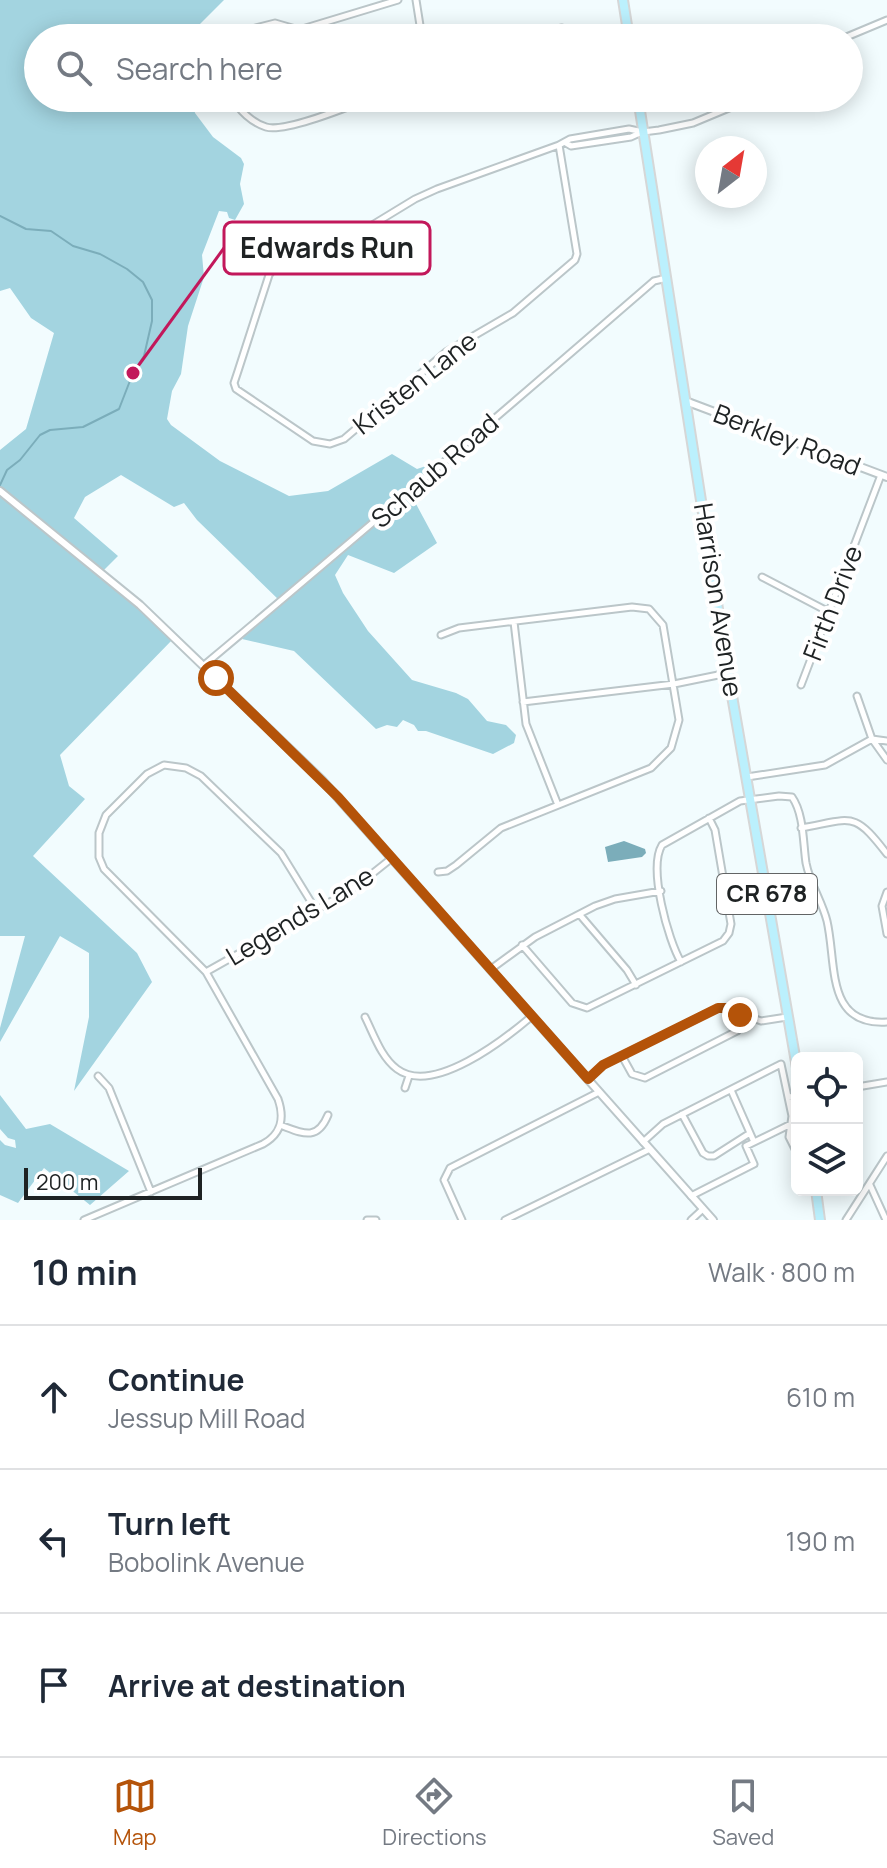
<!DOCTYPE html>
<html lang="en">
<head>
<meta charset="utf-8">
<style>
	:root { --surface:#fff; --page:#f6f6f7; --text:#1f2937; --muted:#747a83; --line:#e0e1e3; --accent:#b45309 }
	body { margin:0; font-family:Manrope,sans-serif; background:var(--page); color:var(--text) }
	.controls { position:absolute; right:24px; bottom:24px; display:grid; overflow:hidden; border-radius:12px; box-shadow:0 4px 20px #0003 }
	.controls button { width:72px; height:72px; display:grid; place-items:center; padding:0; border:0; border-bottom:2px solid var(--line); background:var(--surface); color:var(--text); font:40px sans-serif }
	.compass { position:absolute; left:695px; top:136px; width:72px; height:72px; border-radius:50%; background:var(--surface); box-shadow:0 4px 20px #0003; rotate:31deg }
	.scale { position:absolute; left:24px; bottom:20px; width:178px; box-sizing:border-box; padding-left:8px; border:4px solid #1e2223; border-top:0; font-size:22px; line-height:28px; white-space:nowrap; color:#1e2223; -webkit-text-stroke:6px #fff; paint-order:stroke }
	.stop { position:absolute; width:24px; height:24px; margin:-18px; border:6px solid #b45309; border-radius:50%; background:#fff }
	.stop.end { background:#b45309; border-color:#fff; box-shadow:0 2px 8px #0008 }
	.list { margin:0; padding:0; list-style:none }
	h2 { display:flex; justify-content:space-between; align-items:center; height:104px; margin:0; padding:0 32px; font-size:34px }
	h2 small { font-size:26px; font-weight:400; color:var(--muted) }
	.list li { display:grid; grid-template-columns:52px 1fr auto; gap:24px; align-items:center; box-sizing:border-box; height:144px; padding:0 32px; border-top:2px solid var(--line) }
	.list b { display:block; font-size:30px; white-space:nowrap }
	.list p { margin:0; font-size:26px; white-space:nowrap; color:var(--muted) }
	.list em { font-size:26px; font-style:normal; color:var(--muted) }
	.icon { flex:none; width:44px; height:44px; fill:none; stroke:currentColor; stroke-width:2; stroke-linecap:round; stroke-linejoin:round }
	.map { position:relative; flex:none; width:887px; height:1220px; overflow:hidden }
	.search { position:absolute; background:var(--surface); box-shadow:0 4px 20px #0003; left:24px; right:24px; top:24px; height:88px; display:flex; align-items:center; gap:20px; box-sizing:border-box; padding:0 28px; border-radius:44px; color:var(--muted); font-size:30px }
	.sheet { height:536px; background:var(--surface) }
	nav { display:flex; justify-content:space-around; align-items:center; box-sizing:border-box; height:112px; border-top:2px solid var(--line); background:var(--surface); font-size:22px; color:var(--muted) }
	nav a { display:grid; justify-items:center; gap:4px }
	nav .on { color:var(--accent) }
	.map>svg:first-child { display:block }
	.green { fill:#a3d4e0 }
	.water { fill:#7badba }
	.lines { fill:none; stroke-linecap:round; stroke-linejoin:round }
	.stream { stroke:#7badba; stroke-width:2 }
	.minor-casing { stroke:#bbc6c9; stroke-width:9 }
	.tertiary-casing { stroke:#bbc6c9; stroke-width:10 }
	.primary-casing { stroke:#d6d7d7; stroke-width:12 }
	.minor { stroke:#fff; stroke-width:5 }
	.tertiary { stroke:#fff; stroke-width:6 }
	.primary { stroke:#bbf0fd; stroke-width:8 }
	.route { stroke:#b45309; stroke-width:10 }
	.labels { text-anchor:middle; stroke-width:8; stroke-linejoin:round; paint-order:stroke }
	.shield { fill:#fff; stroke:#626465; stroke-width:2 }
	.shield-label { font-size:24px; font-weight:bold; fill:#1e2223 }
	.street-label { font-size:26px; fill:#1e2223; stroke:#fff }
	.leader { fill:none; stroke:#c2185b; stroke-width:3 }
	.callout-dot { fill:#c2185b; stroke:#fff; stroke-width:3 }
	.callout { fill:#fff; stroke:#c2185b; stroke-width:3 }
	.callout-label { font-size:28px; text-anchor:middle; font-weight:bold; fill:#1e2223 }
</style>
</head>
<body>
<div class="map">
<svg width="887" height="1220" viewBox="0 0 887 1220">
	<rect width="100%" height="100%" fill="#f2fcfe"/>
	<!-- green -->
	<path class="green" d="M0 0H224L197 27 192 38H38V98H192L195 113 213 137 241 158 244 164 240 184 244 204 235 220 229 218 227 212 219 211 202 255 204 277 188 326 181 374 172 391 167 419 171 425 220 461 289 496 328 491 392 454 417 469 429 465 433 467 408 489 437 543 394 573 348 555 335 575 343 593 368 631 412 680 456 693 468 699 487 721 506 725 516 735 514 743 493 754 426 731H418L414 725 403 720 397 727 387 725 376 729 294 651 242 639 282 603 197 520 184 503 174 507 121 475 85 497 74 518 118 556 102 572 174 638 60 755 69 786 85 799 33 856 137 953 152 982 74 1091 89 1017V953L60 936 0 1042V1028L25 936H0V450L26 429 54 333 31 318 10 288 0 291Z
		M0 1095 26 1129 50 1124 129 1171 90 1205 44 1168 18 1203 0 1195V1140L5 1145 16 1148 15 1140 8 1138 0 1129Z"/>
	<!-- water -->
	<path class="water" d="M624 841 645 849 646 853 642 857 608 862 605 847Z"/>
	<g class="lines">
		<!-- stream -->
		<path class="stream" d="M0 216 26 229 51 231 73 246 100 254 127 269 143 282 152 300V321L144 356 133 373 119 409 83 427 50 430 40 435 20 460 7 470 0 485"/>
		<!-- minor casing -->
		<g class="minor-casing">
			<path id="minor" d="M416 0 422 38
				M239 38 248 30 275 23 299 30 398 0
				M524 38 541 32 562 28
				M844 38 887 20
				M233 98C238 110 253 123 266 127 285 133 350 106 371 98
				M566 143 571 146 631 137 642 132
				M559 145 437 189 415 199 346 241 274 267 269 275 238 371 234 383 236 389 313 441 330 444 344 439 446 352 513 313 575 260 577 254 559 145 570 139 629 129 643 132 659 130 693 123 753 98
				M762 577 829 612
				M514 622 526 724 558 805
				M203 666C355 539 505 410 654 281L667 278
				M801 685 881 475
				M523 702 674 684 728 673
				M887 741 872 739 887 760
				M747 777 825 765 872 739 857 696
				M801 828C853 819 853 810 887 854
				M438 872 447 871 456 865 501 828 651 768 671 748 679 720 663 625 649 609 632 607 459 628 441 635
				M887 892 882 906 887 934
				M580 915 627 970 636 985
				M522 945 572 1003 587 1008 723 941 729 933 731 924 715 830 709 818
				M681 962C668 940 648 868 662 845L740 801 779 796 792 797C804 814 803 843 806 863 810 884 822 901 827 921 837 964 825 1026 887 1022
				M491 969 535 937 595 906 615 899 661 891
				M206 972 353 889 392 858
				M365 1017C374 1035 381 1057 397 1069 433 1096 505 1039 532 1016
				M622 1056 632 1074 645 1078 737 1031 746 1017
				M98 1076 109 1088 151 1192
				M588 1079 603 1065 718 1008H725L761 1021 787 1017
				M857 1087 887 1082
				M405 1088 409 1076
				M731 1090 754 1142
				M788 1097 797 1096
				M682 1114 703 1153 708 1156H714L750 1133
				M280 1125C302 1133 317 1142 328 1115
				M643 1142 663 1124 781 1064 792 1116 789 1137 797 1153
				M870 1185 886 1220
				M691 1196 754 1164 746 1146 791 1124
				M84 1220 263 1144C281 1134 285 1119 278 1099L206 972 104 869 99 857V833L106 815 147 774 164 765 186 768 201 776 281 853 316 910
				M367 1220H376
				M462 1220 444 1180 450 1168 599 1092
				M505 1220 650 1149
				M691 1220 703 1209
				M846 1220 887 1156"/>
		</g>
		<!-- tertiary casing -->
		<g class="tertiary-casing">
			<path id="tertiary" d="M688 402 887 477
				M0 491 140 605 322 780 713 1220"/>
		</g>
		<!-- primary casing -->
		<g class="primary-casing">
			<path id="primary" d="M623 0 629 38
				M638 98 728 673 797 1068
				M816 1190 820 1220"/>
		</g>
		<!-- minor -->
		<use href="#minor" class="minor"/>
		<!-- tertiary -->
		<use href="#tertiary" class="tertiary"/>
		<!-- primary -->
		<use href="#primary" class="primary"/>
	</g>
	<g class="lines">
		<!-- route -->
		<path class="route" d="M216 678 338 797 588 1079 603 1065 718 1008H725L740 1015"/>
	</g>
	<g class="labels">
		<!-- shield labels -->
		<rect class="shield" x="717" y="874" width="100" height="40" rx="6"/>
		<g class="shield-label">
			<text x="767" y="902">CR 678</text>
		</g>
		<!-- street labels -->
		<g class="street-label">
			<text transform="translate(415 383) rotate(-38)" y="9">Kristen Lane</text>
			<text transform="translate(787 440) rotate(21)" y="9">Berkley Road</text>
			<text transform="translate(435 471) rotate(-41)" y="9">Schaub Road</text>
			<text transform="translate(718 600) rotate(81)" y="9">Harrison Avenue</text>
			<text transform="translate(833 603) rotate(-69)" y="9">Firth Drive</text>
			<text transform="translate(300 916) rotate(-31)" y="9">Legends Lane</text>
		</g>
	</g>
	<!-- callouts -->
	<path class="leader" d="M133 373L224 248"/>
	<circle class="callout-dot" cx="133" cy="373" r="8"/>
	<rect class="callout" x="224" y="222" width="206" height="52" rx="8"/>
	<g class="callout-label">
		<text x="327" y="258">Edwards Run</text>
	</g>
</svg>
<div class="controls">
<button><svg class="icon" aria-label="locate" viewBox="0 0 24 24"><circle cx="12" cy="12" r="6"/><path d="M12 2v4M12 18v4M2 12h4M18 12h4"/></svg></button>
<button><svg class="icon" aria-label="layers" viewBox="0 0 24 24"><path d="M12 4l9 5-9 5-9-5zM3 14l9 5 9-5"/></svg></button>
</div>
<svg class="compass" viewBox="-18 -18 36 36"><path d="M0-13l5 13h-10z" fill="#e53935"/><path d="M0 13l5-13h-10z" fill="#747a83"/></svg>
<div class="scale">200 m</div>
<div class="stop" style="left:216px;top:678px"></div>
<div class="stop end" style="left:740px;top:1015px"></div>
<div class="search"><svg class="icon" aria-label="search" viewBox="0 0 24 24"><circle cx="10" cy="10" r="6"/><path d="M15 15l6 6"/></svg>Search here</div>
</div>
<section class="sheet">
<h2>10 min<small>Walk · 800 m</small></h2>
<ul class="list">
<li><svg class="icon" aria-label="ahead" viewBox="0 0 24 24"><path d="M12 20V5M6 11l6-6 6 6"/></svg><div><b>Continue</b><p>Jessup Mill Road</p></div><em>610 m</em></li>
<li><svg class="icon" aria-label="left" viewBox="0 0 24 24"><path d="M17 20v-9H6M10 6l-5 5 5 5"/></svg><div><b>Turn left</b><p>Bobolink Avenue</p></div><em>190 m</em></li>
<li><svg class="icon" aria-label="arrive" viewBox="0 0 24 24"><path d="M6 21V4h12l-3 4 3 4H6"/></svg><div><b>Arrive at destination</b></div></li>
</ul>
</section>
<nav>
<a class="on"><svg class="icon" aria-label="map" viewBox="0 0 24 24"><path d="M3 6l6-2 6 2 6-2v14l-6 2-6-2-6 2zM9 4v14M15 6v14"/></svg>Map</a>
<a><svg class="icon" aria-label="directions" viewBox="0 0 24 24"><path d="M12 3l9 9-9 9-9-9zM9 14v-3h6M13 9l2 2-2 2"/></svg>Directions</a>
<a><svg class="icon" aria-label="saved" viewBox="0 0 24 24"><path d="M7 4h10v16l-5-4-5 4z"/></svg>Saved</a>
</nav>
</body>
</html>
